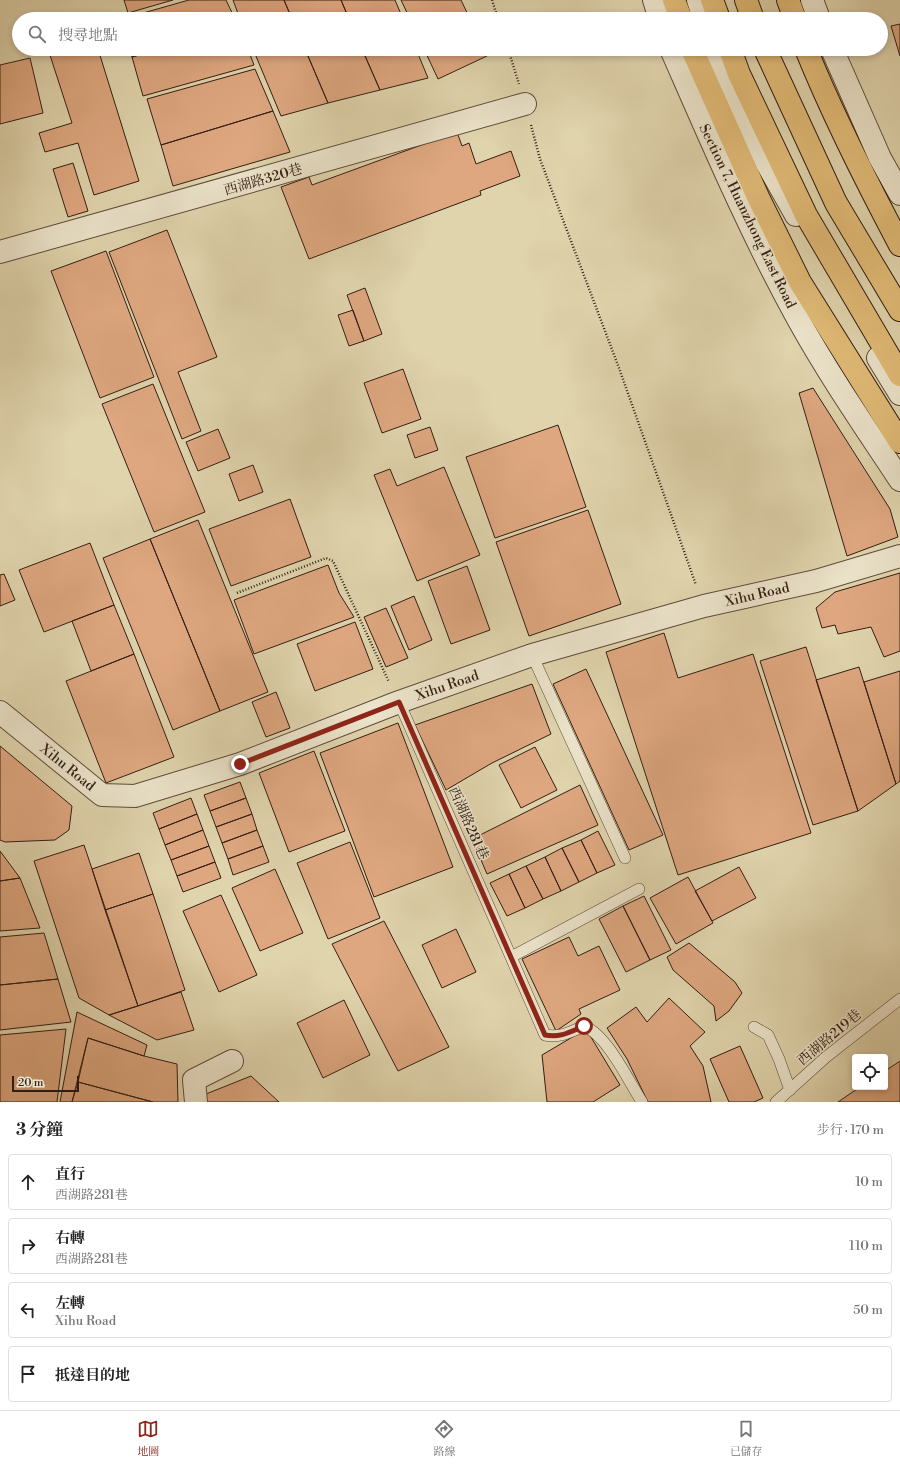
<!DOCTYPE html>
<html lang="zh-TW">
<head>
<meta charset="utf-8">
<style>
	:root { --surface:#fff; --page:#f6f6f6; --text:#222; --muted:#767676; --line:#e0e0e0; --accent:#8f2418 }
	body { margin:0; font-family:"Libre Bodoni","Noto Serif TC",serif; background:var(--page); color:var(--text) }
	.controls { position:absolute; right:12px; bottom:12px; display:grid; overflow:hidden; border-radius:4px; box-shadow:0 2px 6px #0003 }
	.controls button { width:36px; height:36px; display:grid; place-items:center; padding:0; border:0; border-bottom:1px solid var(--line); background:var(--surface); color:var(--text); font:20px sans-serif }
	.scale { position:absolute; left:12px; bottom:10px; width:67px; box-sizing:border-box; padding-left:4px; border:2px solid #341e14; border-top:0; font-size:11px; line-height:14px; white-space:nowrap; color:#341e14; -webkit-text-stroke:3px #ebe3ca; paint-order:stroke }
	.stop { position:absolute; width:12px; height:12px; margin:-9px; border:3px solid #8f2418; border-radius:50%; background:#fff }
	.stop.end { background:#8f2418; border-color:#fff; box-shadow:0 1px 4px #0008 }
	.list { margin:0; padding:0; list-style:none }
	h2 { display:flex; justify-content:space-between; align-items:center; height:52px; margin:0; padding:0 16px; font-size:17px }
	h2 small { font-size:13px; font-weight:400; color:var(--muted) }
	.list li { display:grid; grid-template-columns:26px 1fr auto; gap:12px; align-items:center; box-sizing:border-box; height:56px; margin:0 8px 8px; padding:0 8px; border:1px solid var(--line); border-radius:4px }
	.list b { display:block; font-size:15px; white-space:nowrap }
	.list p { margin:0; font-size:13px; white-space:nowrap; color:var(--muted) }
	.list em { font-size:13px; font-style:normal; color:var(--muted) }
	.icon { flex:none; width:22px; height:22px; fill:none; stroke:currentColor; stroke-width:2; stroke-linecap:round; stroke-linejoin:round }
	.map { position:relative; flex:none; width:900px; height:1102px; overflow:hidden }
	.search { position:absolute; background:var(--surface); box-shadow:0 2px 6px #0003; left:12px; right:12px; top:12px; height:44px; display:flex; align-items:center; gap:10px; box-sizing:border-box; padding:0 14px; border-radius:22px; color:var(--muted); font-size:15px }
	.sheet { height:308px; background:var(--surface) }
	nav { display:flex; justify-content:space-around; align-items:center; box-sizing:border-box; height:56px; border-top:1px solid var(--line); background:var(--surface); font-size:11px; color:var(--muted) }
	nav a { display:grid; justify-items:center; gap:2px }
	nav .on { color:var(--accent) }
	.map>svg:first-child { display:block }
	.building { fill:#dea780; stroke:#341e14 }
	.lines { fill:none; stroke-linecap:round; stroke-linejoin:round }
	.service-casing { stroke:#5f4c3a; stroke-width:12 }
	.minor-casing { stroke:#5f4c3a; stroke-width:24 }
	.tertiary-casing { stroke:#5f4c3a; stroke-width:24 }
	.trunk-casing { stroke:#341e14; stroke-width:24 }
	.path { stroke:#341e14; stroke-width:2.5; stroke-dasharray:1 2; stroke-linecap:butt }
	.service { stroke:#ebe3ca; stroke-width:11 }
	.minor { stroke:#ebe3ca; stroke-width:22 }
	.tertiary { stroke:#ebe3ca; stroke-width:22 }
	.trunk { stroke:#e0ba76; stroke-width:22 }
	.route { stroke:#8f2418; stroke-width:5 }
	.labels { text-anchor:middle; stroke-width:3; stroke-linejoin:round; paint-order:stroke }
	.street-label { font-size:14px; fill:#341e14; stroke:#ebe3ca }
</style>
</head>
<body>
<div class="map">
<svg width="900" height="1102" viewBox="0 0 900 1102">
	<rect width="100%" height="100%" fill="#e0d4ad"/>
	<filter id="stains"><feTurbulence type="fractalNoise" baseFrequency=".005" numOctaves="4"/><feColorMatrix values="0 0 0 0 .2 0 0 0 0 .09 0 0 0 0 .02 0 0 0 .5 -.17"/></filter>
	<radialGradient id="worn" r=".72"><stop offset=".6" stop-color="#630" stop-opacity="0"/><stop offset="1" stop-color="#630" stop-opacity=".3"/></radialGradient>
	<!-- building -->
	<path class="building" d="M124 0H173L128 13Z
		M189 0H226L235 19H122Z
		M233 0H284L292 19H240Z
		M284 0H341L349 19H292Z
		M341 0H395L403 19H349Z
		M401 0H461L470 19H410Z
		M900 24V56L891 26Z
		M48 49H98L139 181 94 195 78 143 45 152 39 133 72 123Z
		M130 49H160L132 57Z
		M160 49H248L254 65 143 96 132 57Z
		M253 49H305L328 103 281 116Z
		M305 49H362L380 90 328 103Z
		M362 49H416L428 78 380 90Z
		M424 49H484L487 56 438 79Z
		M30 58 43 113 0 124V65Z
		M255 69 273 111 161 145 147 99Z
		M273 111 290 152 173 186 161 145Z
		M457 132 462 146 469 143 476 164 511 151 520 176 480 191 481 195 309 259 281 187 309 177 312 185Z
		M73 163 88 211 68 217 53 169Z
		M167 230 217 357 178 372 201 431 182 439 109 252Z
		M106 251 154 377 100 398 51 271Z
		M365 288 382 334 364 341 347 295Z
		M353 310 364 341 349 346 338 315Z
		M403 369 421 419 382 433 364 383Z
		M153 384 205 512 154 532 102 404Z
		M813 388 890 509 898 537 847 556 799 393Z
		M558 425 586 507 495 538 466 457Z
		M430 427 438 450 415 458 407 435Z
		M218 429 230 458 198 471 186 442Z
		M253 465 263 492 239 501 229 474Z
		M444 467 480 555 417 581 374 475 390 469 397 486Z
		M290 499 311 557 231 586 209 529Z
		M588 510 621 604 529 636 496 542Z
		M198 520 268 692 220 711 150 539Z
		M150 539 220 711 173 730 103 558Z
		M90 543 114 605 44 632 19 570Z
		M328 565 339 593 354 617 254 654 234 600Z
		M467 566 490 630 451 644 428 581Z
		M900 573V651L884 657 871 627 838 634 835 625 822 628 816 608 835 592Z
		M4 574 15 600 0 606V575Z
		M414 596 432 640 409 650 391 606Z
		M114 605 134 654 91 671 72 621Z
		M386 608 408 658 386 667 364 617Z
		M355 622 373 669 315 691 297 644Z
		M664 633 678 678 753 654 811 833 678 875 606 652Z
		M806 647 858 811 813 825 760 661Z
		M134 654 174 757 106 783 66 681Z
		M859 667 896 784 858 811 816 680Z
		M586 669 663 835 629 850 553 684Z
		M900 671V781L896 784 864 682Z
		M532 684 551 734 492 763 446 790 415 725Z
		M276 692 290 728 266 737 252 702Z
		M398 723 453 867 374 897 320 753Z
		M0 746 72 806 69 830 55 840 5 842 0 840Z
		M535 747 557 790 521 808 499 765Z
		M314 751 345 831 289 852 259 773Z
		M240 782 246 798 210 811 204 795Z
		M580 785 598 825 487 874 472 839Z
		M191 798 197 814 159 829 153 813Z
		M246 798 252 814 216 827 210 811Z
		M197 814 203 830 165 845 159 829Z
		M252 814 257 830 222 843 216 827Z
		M203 830 209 846 171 860 165 845Z
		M257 830 263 846 228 859 222 843Z
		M598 831 615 865 597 873 581 840Z
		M581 840 597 873 579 882 562 848Z
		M350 842 380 918 328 939 297 863Z
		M84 845 138 1006 109 1015 79 998 34 861Z
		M209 846 215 862 177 876 171 860Z
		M263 846 269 862 233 875 228 859Z
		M562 848 579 882 561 891 545 857Z
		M0 851 20 878 0 881Z
		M139 853 153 894 105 910 92 869Z
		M545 857 561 891 543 899 526 866Z
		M215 862 221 878 183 892 177 876Z
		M526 866 543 899 525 908 509 874Z
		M739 867 756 898 712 921 695 891Z
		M275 869 303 933 260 951 232 888Z
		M509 874 525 908 507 916 490 883Z
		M688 877 713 923 676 944 650 898Z
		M20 878 40 928 0 931V881Z
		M153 894 185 990 138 1006 105 910Z
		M221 895 257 975 219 992 183 911Z
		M644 896 671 950 650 960 623 906Z
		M623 906 650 960 626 972 599 919Z
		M384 921 449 1047 398 1071 332 944Z
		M456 929 476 972 442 988 422 945Z
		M44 933 58 979 0 985V937Z
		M569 937 578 956 599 946 620 990 579 1009 581 1014 556 1031 522 959Z
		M689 943 735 982 742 993 729 1011 716 1021 714 1006 673 970 667 957Z
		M58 979 71 1022 0 1030V985Z
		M181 992 194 1030 157 1040 109 1015Z
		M669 998 705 1032 690 1046 703 1066 711 1102H648L627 1059 607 1028 636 1007 647 1022Z
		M344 1000 370 1055 323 1078 297 1023Z
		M77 1012 147 1045 144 1056 88 1038 72 1102H60Z
		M66 1029 57 1102H0V1035Z
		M586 1029 620 1085 593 1102H547L542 1055Z
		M88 1038 144 1056 177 1064 178 1102H153L78 1082Z
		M740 1046 763 1098 754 1102H729L710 1059Z
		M900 1061V1102H838L860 1087H885V1071Z
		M251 1076 279 1102H202L201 1096Z
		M78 1082 153 1102H72Z"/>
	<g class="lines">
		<!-- service casing -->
		<g class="service-casing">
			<path id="service" d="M532 655 625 858
				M399 702 511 957 639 889
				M511 957 545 1035C560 1038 570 1032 584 1026 607 1035 628 1080 642 1102
				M754 1027 768 1035 779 1059 790 1090
				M776 1102 826 1057 900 999"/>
		</g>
		<!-- minor casing -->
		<g class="minor-casing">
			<path id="minor" d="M654 0 660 19
				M812 0 819 19
				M671 49C711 140 750 232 798 319 829 375 865 427 900 480
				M832 49 880 158 900 194
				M0 252 525 104
				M196 1102 194 1080 232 1061"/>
		</g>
		<!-- tertiary casing -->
		<g class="tertiary-casing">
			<path id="tertiary" d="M698 0 704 19
				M715 49 766 162 796 215
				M878 358 900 394
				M0 712 102 795 135 796 240 764 399 702 532 655 704 606 816 581 900 556"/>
		</g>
		<!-- trunk casing -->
		<g class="trunk-casing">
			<path id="trunk" d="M674 0 681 19
				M712 0 719 19
				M746 0 753 19
				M788 0 795 19
				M692 49 758 197 800 282 900 442
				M730 49 739 74 806 215 900 375
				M765 49 836 203 900 310
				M806 49C833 116 866 181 900 245"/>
		</g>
		<!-- path -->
		<path class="path" d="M492 0 498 19
			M508 49 519 84
			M531 125 540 159 619 368 696 585
			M237 593 326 558 333 561 389 682"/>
		<!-- service -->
		<use href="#service" class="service"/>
		<!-- minor -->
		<use href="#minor" class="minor"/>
		<!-- tertiary -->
		<use href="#tertiary" class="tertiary"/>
		<!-- trunk -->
		<use href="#trunk" class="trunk"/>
	</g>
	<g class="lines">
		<!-- route -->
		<path class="route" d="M240 764 399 702 545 1035C560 1038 570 1032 584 1026"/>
	</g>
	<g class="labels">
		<!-- street labels -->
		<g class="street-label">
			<text transform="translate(263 179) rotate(-16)" y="5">西湖路320巷</text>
			<text transform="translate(748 216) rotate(64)" y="5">Section 7, Huanzhong East Road</text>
			<text transform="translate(757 594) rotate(-13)" y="5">Xihu Road</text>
			<text transform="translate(447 685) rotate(-19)" y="5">Xihu Road</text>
			<text transform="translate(68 767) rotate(39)" y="5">Xihu Road</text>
			<text transform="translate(469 823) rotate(66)" y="5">西湖路281巷</text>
			<text transform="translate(829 1037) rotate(-40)" y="5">西湖路219巷</text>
		</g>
	</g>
	<rect width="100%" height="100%" filter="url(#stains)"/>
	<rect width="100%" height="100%" fill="url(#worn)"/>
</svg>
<div class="controls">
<button><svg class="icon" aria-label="locate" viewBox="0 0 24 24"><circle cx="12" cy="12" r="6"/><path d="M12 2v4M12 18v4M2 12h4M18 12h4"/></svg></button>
</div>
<div class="scale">20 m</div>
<div class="stop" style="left:584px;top:1026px"></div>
<div class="stop end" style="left:240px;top:764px"></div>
<div class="search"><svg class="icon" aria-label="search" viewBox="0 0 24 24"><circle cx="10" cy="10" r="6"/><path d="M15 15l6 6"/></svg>搜尋地點</div>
</div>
<section class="sheet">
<h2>3 分鐘<small>步行 · 170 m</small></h2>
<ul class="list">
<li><svg class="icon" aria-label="ahead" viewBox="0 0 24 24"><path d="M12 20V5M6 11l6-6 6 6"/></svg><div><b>直行</b><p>西湖路281巷</p></div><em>10 m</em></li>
<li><svg class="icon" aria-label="right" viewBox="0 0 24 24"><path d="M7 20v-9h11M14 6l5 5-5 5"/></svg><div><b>右轉</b><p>西湖路281巷</p></div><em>110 m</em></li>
<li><svg class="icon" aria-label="left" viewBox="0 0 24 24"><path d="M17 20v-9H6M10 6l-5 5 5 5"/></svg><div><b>左轉</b><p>Xihu Road</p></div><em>50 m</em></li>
<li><svg class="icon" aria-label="arrive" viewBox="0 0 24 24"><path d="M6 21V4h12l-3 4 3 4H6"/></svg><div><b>抵達目的地</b></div></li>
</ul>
</section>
<nav>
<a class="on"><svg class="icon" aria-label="map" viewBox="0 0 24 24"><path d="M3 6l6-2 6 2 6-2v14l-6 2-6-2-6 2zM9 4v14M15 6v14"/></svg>地圖</a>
<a><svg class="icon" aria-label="directions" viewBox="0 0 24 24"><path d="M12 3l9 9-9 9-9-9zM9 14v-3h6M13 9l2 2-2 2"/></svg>路線</a>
<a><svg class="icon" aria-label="saved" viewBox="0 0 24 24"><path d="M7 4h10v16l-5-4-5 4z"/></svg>已儲存</a>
</nav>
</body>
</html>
